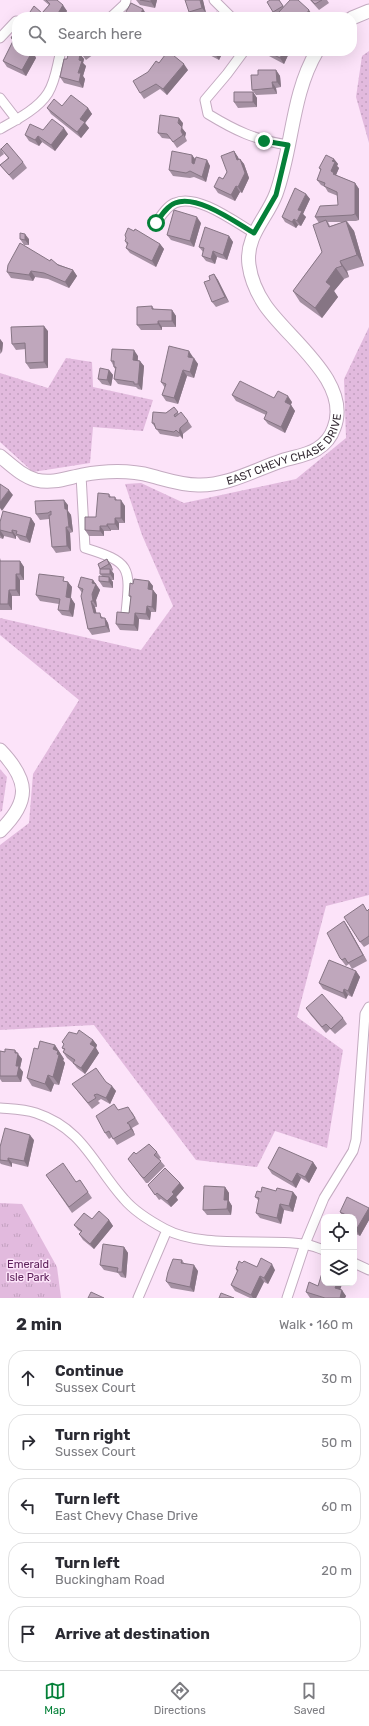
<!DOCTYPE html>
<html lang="en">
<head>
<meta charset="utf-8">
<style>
	:root { --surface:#fff; --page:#f7f7f7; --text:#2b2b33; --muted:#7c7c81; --line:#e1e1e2; --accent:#048038 }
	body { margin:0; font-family:Rubik,sans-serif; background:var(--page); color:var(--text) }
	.controls { position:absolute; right:12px; bottom:12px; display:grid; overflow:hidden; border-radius:8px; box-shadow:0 4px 16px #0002 }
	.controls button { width:36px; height:36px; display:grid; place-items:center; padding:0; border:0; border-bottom:1px solid var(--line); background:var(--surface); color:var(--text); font:20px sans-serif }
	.stop { position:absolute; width:12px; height:12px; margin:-9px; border:3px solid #048038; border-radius:50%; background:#fff }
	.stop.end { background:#048038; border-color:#fff; box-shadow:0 1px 4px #0008 }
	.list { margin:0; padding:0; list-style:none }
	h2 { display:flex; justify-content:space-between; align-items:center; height:52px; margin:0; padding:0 16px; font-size:17px }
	h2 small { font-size:13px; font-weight:400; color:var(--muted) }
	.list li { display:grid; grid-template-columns:26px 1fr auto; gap:12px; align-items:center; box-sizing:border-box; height:56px; margin:0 8px 8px; padding:0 8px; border:1px solid var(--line); border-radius:16px }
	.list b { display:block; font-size:15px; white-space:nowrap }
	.list p { margin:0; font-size:13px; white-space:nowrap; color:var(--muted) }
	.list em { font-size:13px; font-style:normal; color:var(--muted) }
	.icon { flex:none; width:22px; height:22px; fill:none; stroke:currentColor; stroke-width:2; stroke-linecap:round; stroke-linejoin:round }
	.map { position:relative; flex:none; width:369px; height:1298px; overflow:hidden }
	.search { position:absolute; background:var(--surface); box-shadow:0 4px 16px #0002; left:12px; right:12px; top:12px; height:44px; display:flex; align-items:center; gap:10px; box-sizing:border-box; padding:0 14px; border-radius:16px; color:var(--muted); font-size:15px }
	.sheet { height:372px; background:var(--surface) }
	nav { display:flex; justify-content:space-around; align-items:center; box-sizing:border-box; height:56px; border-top:1px solid var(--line); background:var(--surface); font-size:11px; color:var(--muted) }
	nav a { display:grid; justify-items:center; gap:2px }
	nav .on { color:var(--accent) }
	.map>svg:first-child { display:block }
	.grass { fill:url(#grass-dots) }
	.park { fill:url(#park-tufts) }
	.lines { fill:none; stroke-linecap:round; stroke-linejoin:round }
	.minor-casing { stroke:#c4abc1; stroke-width:11 }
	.secondary-casing { stroke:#c4abc1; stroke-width:15 }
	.minor { stroke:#fff; stroke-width:9 }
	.secondary { stroke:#fff; stroke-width:13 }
	.wall { fill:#a490a2; fill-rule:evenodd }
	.shaded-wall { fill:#867584 }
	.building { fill:#bfa7bc; stroke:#867584 }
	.route { stroke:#048038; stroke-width:5 }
	.labels { text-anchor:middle; stroke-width:3; stroke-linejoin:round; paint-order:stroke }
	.street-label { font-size:11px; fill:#362c35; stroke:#fce3f9 }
	.park-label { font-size:11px; fill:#5d205a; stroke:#fce3f9 }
</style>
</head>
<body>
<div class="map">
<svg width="369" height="1298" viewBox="0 0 369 1298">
	<defs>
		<pattern id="grass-dots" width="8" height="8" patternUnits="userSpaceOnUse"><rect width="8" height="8" fill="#e2bade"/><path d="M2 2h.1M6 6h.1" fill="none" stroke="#c2a0bf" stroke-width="1.8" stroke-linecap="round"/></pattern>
		<pattern id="park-tufts" width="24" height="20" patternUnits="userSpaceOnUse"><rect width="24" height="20" fill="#e2bade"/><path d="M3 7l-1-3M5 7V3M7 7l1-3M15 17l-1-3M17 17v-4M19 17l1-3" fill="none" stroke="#c2a0bf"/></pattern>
	</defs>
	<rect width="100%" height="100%" fill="#fce3f9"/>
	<!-- grass -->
	<path class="grass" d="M369 51V143L356 97 362 56Z
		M369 327V895L326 906 297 1017 343 1050 327 1148 275 1131 257 1167 196 1160 94 1025 0 1030V845L29 823 33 774 79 700 0 635V618L141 650 173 606 142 535 125 484 141 483 184 503 296 479 346 438 344 379Z
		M66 358 92 362 93 387 153 400 143 431 93 427 90 463 33 472 0 442V373L48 388Z
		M0 769 7 777 2 811 0 812Z"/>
	<!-- park -->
	<path class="park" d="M0 1203 22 1204 57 1267 61 1298H0Z"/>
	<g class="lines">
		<!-- minor casing -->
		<g class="minor-casing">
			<path id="minor" d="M214 0 231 17
				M111 17 125 4 126 0
				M0 38 16 21
				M244 51 227 74 205 100 208 114C236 131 255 140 288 145
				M0 98 17 120
				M0 129C16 120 38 109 48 93 56 80 57 65 61 51
				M156 223C161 216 167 206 175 203 197 193 235 222 254 233
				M81 475 85 548C130 562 131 566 126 613
				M0 1108C12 1109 24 1109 36 1113 84 1129 94 1166 124 1199 135 1212 150 1221 165 1229 202 1249 263 1238 304 1244 311 1245 318 1248 324 1250
				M354 1263 369 1270
				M138 1298 167 1230
				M287 1298 305 1244 324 1198 353 1151 356 1140 365 1014 369 1007"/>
		</g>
		<!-- secondary casing -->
		<g class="secondary-casing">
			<g id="secondary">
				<path d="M352 18 369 11"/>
				<path id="s1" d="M0 456C11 465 22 476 36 480 52 484 67 478 82 475 104 471 130 470 152 476 167 480 182 485 198 485 228 486 256 469 284 460 294 457 308 455 317 449 325 444 331 437 334 428 352 382 288 339 265 305 257 293 251 280 249 265 245 236 267 218 276 194 293 147 291 95 317 51"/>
				<path d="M0 750C29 780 31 801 0 831"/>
			</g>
		</g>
		<!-- minor -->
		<use href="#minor" class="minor"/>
		<!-- secondary -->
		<use href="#secondary" class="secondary"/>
	</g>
	<!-- wall -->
	<path class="wall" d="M43 0H57L67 11 63 17H29L31 13 30 12 42 13 49 5Z
		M136 0H157L155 8 140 5Z
		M270 0H279L284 7 313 16 281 15 278 17H276L273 12Z
		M310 0H327L329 3 319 10Z
		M203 1 206 13 196 17H192L189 12Z
		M14 33 17 51H35L34 54 36 58 26 76 7 67 3 61 13 41 11 38Z
		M79 51H92L94 54 86 60Z
		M202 51H222L220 53 221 56 219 60Z
		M265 51H290L284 64 269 56Z
		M80 54 84 59 83 63 86 66 83 76 85 79 83 88 64 83 60 77 67 59Z
		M159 63 188 70 167 95 160 89 144 99 140 93 148 72Z
		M276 70 280 76 281 87 276 88 277 94 256 95 252 90 258 75Z
		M253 92 257 98V107L238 108 234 102Z
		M47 108H88L92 114 85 123 89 128 81 138 51 114Z
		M183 123 182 128 186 133 185 137 187 141 177 148 171 139 162 138 158 133Z
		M43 130 68 134 55 151 42 142 39 146 29 141 25 135Z
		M0 148 4 154 0 157Z
		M1 149 23 162 27 168 13 180 0 165 8 158Z
		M234 151 239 159H240L244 164 249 178 242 193 240 192 235 201 218 193 214 187 223 179 227 172Z
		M192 155 195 160H207L210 166 206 182 194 177 190 178 173 176 169 170Z
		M334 159 338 164 337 166 339 168 336 175 355 183 359 189V220L356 221H347L354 231 364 266 347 271 349 277 344 279 334 291 338 297 322 318 300 302 293 291 322 252 319 223 315 217 338 205V196L328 192 325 187 321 185 317 180 321 171 319 168ZM328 222H344L330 226Z
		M306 194 310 199 303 214 306 217 301 226 298 225 296 228 285 222 282 217Z
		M201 223 194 247 171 240 167 235Z
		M229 236 233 242 227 260 217 257 215 264 206 261 202 256 203 252 199 247Z
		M20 239H29V245H24Z
		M125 241 160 244 164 249 156 267 130 253 126 248 127 245Z
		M50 261 73 270 77 276 69 288 48 279 35 277 33 281 11 278 7 272Z
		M214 274 218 280 229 302 216 307 212 302 210 280Z
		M152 306 154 309 172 310 176 316V327H162V330H141L137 325Z
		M48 331V368L30 369 26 363V349L16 350 12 344Z
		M0 339 3 343 2 352 0 354Z
		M138 356V360L144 366 142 390 138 389 136 387 118 384 114 379 115 369 111 361Z
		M193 357V358L198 364 194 378 187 376 178 404 166 401 162 395 165 388 161 382Z
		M109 370 113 375 111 386 102 384 98 379Z
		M232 395 274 398 292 402 291 405 295 411 285 433 268 424 264 419 266 415 236 401Z
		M174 407 179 414 188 421 192 427 183 434V439L180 436 178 437 160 434 152 423Z
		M109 494 111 497H115L117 500 125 506V523H119V530H111V531H104V536H89L85 530 96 517Z
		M68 505V511L71 515 73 532 70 533 71 551 56 553 52 547 49 519 40 520 36 514Z
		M31 518 35 524 30 543 20 540 17 536H16V539L4 536 3 539 0 538V522Z
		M0 558 1 561H20L24 567V580H20V596H12V610H0Z
		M107 559 111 565 113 570 112 571 114 574V580H111L113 582V588L103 587 99 581 102 576 100 574V569L98 564Z
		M93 580 100 590 96 600 97 607H95L96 613 104 618H105L108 623 110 632 92 635 88 629 82 593 78 587Z
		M67 581 72 587 71 598 75 604 73 617 62 615 58 610 59 604 40 601 36 595Z
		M149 581 153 586 152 590H153L157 595 156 612H151L150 620 139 619 138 631 120 630 116 624 129 613 131 598 129 596 133 584Z
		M369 909V944L364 947 360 942 367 911Z
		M344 921 348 927 367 961 352 969 349 964 346 966 340 958Z
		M356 971 360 977 352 997 348 995 346 999 323 989 319 983Z
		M306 1008 343 1018 347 1024 335 1034 330 1029 326 1033 310 1014Z
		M93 1040 97 1045 96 1048 99 1053 85 1074 77 1068 73 1063 67 1058 63 1052 64 1050 62 1048 64 1045 62 1042Z
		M55 1045 64 1059 63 1060 65 1063 59 1085 54 1084 51 1092 32 1086 27 1078 38 1049Z
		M0 1051 17 1053 22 1059 20 1068 23 1072 21 1082H2L0 1079Z
		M106 1082 116 1091 110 1104 101 1099 98 1101 100 1103 92 1109 72 1084Z
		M118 1110 132 1112 139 1124 132 1128 135 1135 117 1145 112 1137 109 1139 105 1133Z
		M34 1140 28 1167 12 1163V1167L1 1164 0 1163V1147Z
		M157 1152 161 1158 159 1159 165 1166 148 1183H146L128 1159 136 1154Z
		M313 1162 317 1168 309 1183 301 1178 296 1188 272 1174 268 1168Z
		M46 1175 76 1182 80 1180 92 1198 72 1213Z
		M180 1183 184 1188 176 1197 178 1200 171 1207 161 1199 159 1200 148 1185Z
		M225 1187 229 1193V1201L232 1206 231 1215H207L203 1210Z
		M261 1192H293L297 1197 293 1212 284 1210 281 1224 260 1218 256 1213 259 1201 255 1197Z
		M369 1208V1220L360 1236 354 1233V1217H343L340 1212Z
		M92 1219 109 1220 113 1226 94 1249 83 1240 79 1234 81 1232 78 1230 74 1225Z
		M124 1247 128 1253 126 1278 121 1277 118 1273 104 1270 100 1265Z
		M182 1260 184 1263 198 1271 194 1292 171 1288 166 1281Z
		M242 1263 257 1267 275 1270 268 1284 264 1282 256 1298H250L235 1291 231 1285 237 1272 236 1269Z
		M324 1283H342V1284L340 1289 346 1296 345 1298H310L306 1292Z"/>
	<!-- shaded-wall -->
	<path class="shaded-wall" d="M151 0H157L155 8 151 2Z
		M200 0H203L206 13 202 8Z
		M63 5 67 11 63 17H59L57 15Z
		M143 9 147 15 146 17H139Z
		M309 10 313 16 312 17H304Z
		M55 13 58 17H51Z
		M31 51H35L34 54 36 58 26 76 22 70Z
		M217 51H222L220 53 221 56 219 60 215 54Z
		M284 51H290L284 64 280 58Z
		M80 54 84 59 83 63 86 66 83 76 85 79 83 88 79 82V60Z
		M184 64 188 70 167 95 163 89Z
		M276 70 280 76 281 87 277 82Z
		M272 82 276 88 277 94 273 88Z
		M253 92 257 98V107L253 102Z
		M88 108 92 114 85 123 89 128 81 138 77 132 80 119Z
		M179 118 183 123 182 128 186 133 185 137 187 141 181 131 178 123Z
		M64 128 68 134 55 151 51 145Z
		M38 136 42 142 39 146 35 140Z
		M234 151 238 157 241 165 237 160Z
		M192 155 196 160V168L192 163Z
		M240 159 244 164 249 178 242 193 238 187Z
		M334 159 338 164 337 166 339 168 336 175 337 180 331 171 332 161Z
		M207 160 210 166 206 182 202 177Z
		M355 183 359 189V220L355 214Z
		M236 186 240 192 235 201 231 195Z
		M306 194 310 199 303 214 306 217 301 226 297 221 298 210Z
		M197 217 201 223 194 247 190 241Z
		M294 219 298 225 296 228 292 222Z
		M346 221 354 231 364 266 357 255Z
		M25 234 29 239V245L25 240Z
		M229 236 233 242 227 260 223 255Z
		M160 244 164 249 156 267 152 261Z
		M213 251 217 257 215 264 211 259Z
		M340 261 347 271 349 277 342 266Z
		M336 268 344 279 334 291 338 297 322 318 315 308 326 282Z
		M73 270 77 276 69 288 65 282Z
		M31 271 35 277 33 281 29 275Z
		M214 274 218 280 229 302 225 297Z
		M172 310 176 316V327L172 321Z
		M158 321 162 327V330L158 324Z
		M44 326 48 331V368L44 362Z
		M0 339 3 343 2 352 0 349Z
		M134 350 138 356 137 365 133 360Z
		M189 351 193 357 192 362 188 357Z
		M194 358 198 364 194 378 190 372Z
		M140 361 144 366 142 390 138 384Z
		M109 370 113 375 111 386 107 380Z
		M183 370 187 376 178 404 174 398Z
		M288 396 292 402 289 408 285 402Z
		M291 405 295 411 285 433 281 427Z
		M180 428 183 434V439L179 433Z
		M9 490 13 495 2 511 0 508V502Z
		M64 500 68 505V511L71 515 73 532 69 527 65 509Z
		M121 500 125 506V523L121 518Z
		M31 518 35 524 30 543 26 537Z
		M115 518 119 523V530L115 524Z
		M107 524 111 530V531L107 526Z
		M100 526 104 531V536L100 531Z
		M66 527 70 533 71 551 67 546Z
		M0 530 4 536 3 539 0 535Z
		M12 530 16 536V539L12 533Z
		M107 559 111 565 113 570 109 564Z
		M20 561 24 567V580L20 574Z
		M110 569 114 574V580L110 574Z
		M16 574 20 580V596L16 590Z
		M109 577 113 582V588L109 582Z
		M93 580 100 590 96 600 97 607 93 601 92 594V583Z
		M149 581 153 586 152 595 148 589Z
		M68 582 72 587 70 603 66 597Z
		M9 590 12 596V610L8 604Z
		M153 590 157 595 156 612 152 607Z
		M71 598 75 604 73 617 69 611Z
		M91 601 95 607 98 619 94 613Z
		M147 606 151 612 150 620 146 614Z
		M135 613 139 619 138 631 134 625Z
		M105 618 108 623 110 632 106 626Z
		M344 921 348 927 367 961 363 955Z
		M356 971 360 977 352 997 348 991Z
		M344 989 348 995 346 999 343 993Z
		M93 1040 97 1045 96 1048 99 1053 85 1074 81 1068 90 1044Z
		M55 1045 64 1059 63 1060 65 1063 59 1085 53 1077V1049Z
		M15 1050 22 1059 20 1068 23 1072 21 1082 17 1076Z
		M48 1075 54 1084 51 1092 45 1084Z
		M112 1086 116 1091 110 1104 106 1098Z
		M129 1124 133 1130 135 1135 131 1129Z
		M30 1135 34 1140 28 1167 24 1161Z
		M8 1158 12 1163V1167L8 1161Z
		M313 1162 317 1168 309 1183 305 1177Z
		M297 1173 301 1178 296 1188 292 1182Z
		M180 1183 184 1188 176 1197 178 1200 171 1207 167 1201 172 1192Z
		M225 1187 229 1193V1201L232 1206 231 1215 227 1209 224 1200Z
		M293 1192 297 1197 293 1212 289 1206Z
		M280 1204 284 1210 281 1224 277 1218Z
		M369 1208V1220L360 1236 356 1230Z
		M109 1220 113 1226 94 1249 90 1244Z
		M124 1247 128 1253 126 1278 122 1272Z
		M272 1264 275 1270 268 1284 264 1278Z
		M194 1265 198 1271 194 1292 190 1287Z
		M260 1276 264 1282 256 1298H253L251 1295Z
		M337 1283H342V1284L339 1294 335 1288Z
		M342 1290 346 1296 345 1298H340Z"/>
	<!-- building -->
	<path class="building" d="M46 0H57L63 5 57 15 55 13 51 17H29L31 13 30 12 34 6 42 13 50 4Z
		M140 0H151V2Z
		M185 0H200L202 8 189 12Z
		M270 0H279L283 6 273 12 267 2Z
		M290 0H298L309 10 304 17H279L282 14 279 12Z
		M311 0H322L315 4Z
		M131 3 143 9 139 17H123Z
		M216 12 223 17H212Z
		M14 33 17 35V51H31L32 52 22 70 3 61 14 39 11 38Z
		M69 51 80 54 79 60 82 61 78 73H81L79 82 60 77 64 59H67Z
		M80 51H86L82 54Z
		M168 51 184 64 163 89 156 84 140 93 133 81 148 72 156 61 159 63Z
		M209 51H217L215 54Z
		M266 51H284L280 58Z
		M258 70H276L277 82H272L273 88 252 90 251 75H258Z
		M234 92H253V102H234Z
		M71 95 88 108 80 119 85 122 77 132 47 108 54 99 62 106Z
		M160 115 179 118 178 123 182 127 181 131 183 135 173 142 167 134 158 133Z
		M52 119 64 128 51 145 38 136 35 140 25 135 30 124 43 130Z
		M7 143 23 162 9 175 0 165 9 158 1 149Z
		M172 151 192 155V163L194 164 196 157 207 160 202 177 190 171 186 173 169 170Z
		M234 151 237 160 240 159 245 173 238 187 236 186 231 195 214 187 219 177 223 179 227 172 221 156Z
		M326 155 334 159 332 161 335 162 331 171 334 173 333 174 355 183V214L352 215 315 217 320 206 338 205 337 192 324 186 325 183 317 180 321 169 319 168Z
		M295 188 306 194 298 210 302 211 297 221 294 219 292 222 282 217Z
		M174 210 197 217 190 241 167 235Z
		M326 220 329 227 346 221 357 255 340 261 342 266 336 268 326 282 331 286 315 308 293 291 322 252 313 225Z
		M205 227 229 236 223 255 213 251 211 259 202 256 204 248 199 247Z
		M128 228 134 231 135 229 160 244 152 261 126 248 128 243 125 241 126 238 125 235Z
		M20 233 25 234V240L20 239Z
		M20 243 50 261 51 259 58 265 73 270 65 282 44 273 31 271 29 275 7 272 8 265Z
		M214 274 225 297 212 302 204 282 210 280 209 276Z
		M152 306V309L172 310V321H158V324L137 325V307Z
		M44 326V362L26 363 25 343 12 344 11 327Z
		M169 346 189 351 188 357 194 358 190 372 183 370 174 398 162 395 166 384 161 382Z
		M112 349 134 350 133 360 140 361 138 384H134V382L114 379 116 367H114V361H111Z
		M100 368 109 370 107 380 98 379Z
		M240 381 274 398 278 391 288 396 285 402 291 405 281 427 264 419 267 412 232 395Z
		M174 407 178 412 174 415 175 417 181 412 188 421 180 428 179 433 176 430 174 432 156 429 154 423H152L153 412 166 413Z
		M0 484 9 490 0 502Z
		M98 493 109 494V497H115V500H121V518H115V524H107V526H100V531L85 530V517H96Z
		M64 500 65 509H67L69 527H66L67 546 52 547 49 515H51V511L48 513 36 514 35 501Z
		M3 511 31 518 26 537 16 534 17 531 12 530V533L0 530V522Z
		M107 559 109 564 100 569 98 564Z
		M0 561H20V574H16V590H9L8 604H0Z
		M100 569H110V574H100Z
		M39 574 64 577 63 581 68 582 66 597 71 598 69 611 58 610 60 599 36 595Z
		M99 576 109 577V582L99 581Z
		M81 577 93 580 92 583 96 584 92 594 93 601H91L94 613H100L101 618H105L106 626 88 629 81 596 83 589 78 587Z
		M134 579 149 581 148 589 153 590 152 607 147 606 146 614 135 613 134 625 116 624 117 612 129 613 131 596H129L130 583 133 584Z
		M363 904 367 911 369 909V936L360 942 344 917Z
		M344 921 363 955 348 963 345 958 342 960 340 958 327 933Z
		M329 960 356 971 348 991 344 989 343 993 319 983Z
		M322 994 343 1018 331 1029 326 1024 322 1027 306 1008Z
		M79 1030 93 1040 90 1044 95 1047 81 1068 73 1063 75 1060 63 1052 65 1049 62 1048 64 1044 62 1042 69 1032 77 1034Z
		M40 1041 55 1045 53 1049 58 1051 57 1054 59 1055 53 1077 48 1075 45 1084 27 1078 34 1048 38 1049Z
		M5 1049 15 1050V1053H18L16 1066H19L17 1076H0V1051L5 1052Z
		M96 1068 106 1082 112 1086 106 1098 97 1094 94 1095 96 1098 88 1103 72 1084Z
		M114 1104 118 1110 128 1107 135 1118 127 1123 129 1124 131 1129 113 1139 109 1131 105 1133 96 1116Z
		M5 1128 30 1135 24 1161 8 1158V1161L0 1160V1147Z
		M149 1144 157 1152 154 1155 161 1161 144 1178 142 1177 128 1159 134 1152 136 1154Z
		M279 1147 313 1162 305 1177 297 1173 292 1182 268 1168Z
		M63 1163 76 1182 80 1180 88 1192 69 1207 46 1175Z
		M165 1168 180 1183 172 1192 174 1194 167 1201 157 1193 155 1195 148 1185Z
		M204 1186 225 1187 224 1200H228L227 1209 203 1210Z
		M262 1187 276 1191 277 1188 293 1192 289 1206 280 1204 277 1218 256 1213 259 1198 255 1197 257 1191 261 1192Z
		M347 1197 369 1208 356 1230 354 1229V1217H350L340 1212Z
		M99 1211 109 1220 90 1244 79 1234 82 1231 74 1225 84 1213 92 1219Z
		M103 1244 124 1247 122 1272H117L118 1268 100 1265Z
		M261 1258 272 1264 264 1278 260 1276 251 1295 231 1285 238 1270 236 1269 239 1261 242 1263 244 1261 257 1267Z
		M173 1259 182 1260 181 1263 194 1265 190 1287 167 1282 166 1281 168 1272Z
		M322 1273H324V1283H337L335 1288 342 1290 340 1298H325L306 1292 309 1282 318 1286Z
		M91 1292 104 1298H88Z
		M221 1293 234 1298H219Z"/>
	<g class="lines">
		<!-- route -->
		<path class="route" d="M156 223C161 216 167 206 175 203 197 194 235 222 254 233L276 195 288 145 264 141"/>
	</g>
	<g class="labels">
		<!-- street labels -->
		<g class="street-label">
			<text dy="4" stroke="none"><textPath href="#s1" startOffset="306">EAST CHEVY CHASE DRIVE</textPath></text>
		</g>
		<!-- park labels -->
		<g class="park-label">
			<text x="28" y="1268">Emerald<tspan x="28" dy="13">Isle Park</tspan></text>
		</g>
	</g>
</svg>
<div class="controls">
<button><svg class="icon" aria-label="locate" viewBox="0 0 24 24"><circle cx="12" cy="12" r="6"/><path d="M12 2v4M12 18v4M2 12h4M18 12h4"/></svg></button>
<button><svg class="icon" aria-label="layers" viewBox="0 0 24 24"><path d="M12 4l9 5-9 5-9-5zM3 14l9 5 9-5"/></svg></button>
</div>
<div class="stop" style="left:156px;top:223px"></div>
<div class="stop end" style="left:264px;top:141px"></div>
<div class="search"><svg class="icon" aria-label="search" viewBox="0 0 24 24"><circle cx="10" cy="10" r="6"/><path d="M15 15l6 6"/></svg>Search here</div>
</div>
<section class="sheet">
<h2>2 min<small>Walk · 160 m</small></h2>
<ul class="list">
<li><svg class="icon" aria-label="ahead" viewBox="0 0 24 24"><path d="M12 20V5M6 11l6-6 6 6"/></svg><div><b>Continue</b><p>Sussex Court</p></div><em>30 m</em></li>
<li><svg class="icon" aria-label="right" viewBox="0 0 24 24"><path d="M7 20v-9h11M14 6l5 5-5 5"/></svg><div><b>Turn right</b><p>Sussex Court</p></div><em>50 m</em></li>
<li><svg class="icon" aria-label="left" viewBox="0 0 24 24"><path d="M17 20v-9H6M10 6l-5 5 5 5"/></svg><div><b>Turn left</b><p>East Chevy Chase Drive</p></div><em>60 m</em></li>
<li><svg class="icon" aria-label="left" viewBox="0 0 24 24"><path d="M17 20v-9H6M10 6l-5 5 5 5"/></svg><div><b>Turn left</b><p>Buckingham Road</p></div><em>20 m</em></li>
<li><svg class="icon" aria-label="arrive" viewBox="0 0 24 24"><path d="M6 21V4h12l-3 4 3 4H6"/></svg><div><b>Arrive at destination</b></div></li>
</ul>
</section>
<nav>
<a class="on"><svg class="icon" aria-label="map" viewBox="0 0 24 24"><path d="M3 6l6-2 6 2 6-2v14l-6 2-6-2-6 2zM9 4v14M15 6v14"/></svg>Map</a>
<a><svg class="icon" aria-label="directions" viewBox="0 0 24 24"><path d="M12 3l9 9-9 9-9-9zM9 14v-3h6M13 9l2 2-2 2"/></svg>Directions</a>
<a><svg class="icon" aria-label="saved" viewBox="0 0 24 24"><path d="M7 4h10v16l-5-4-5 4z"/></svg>Saved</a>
</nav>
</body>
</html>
